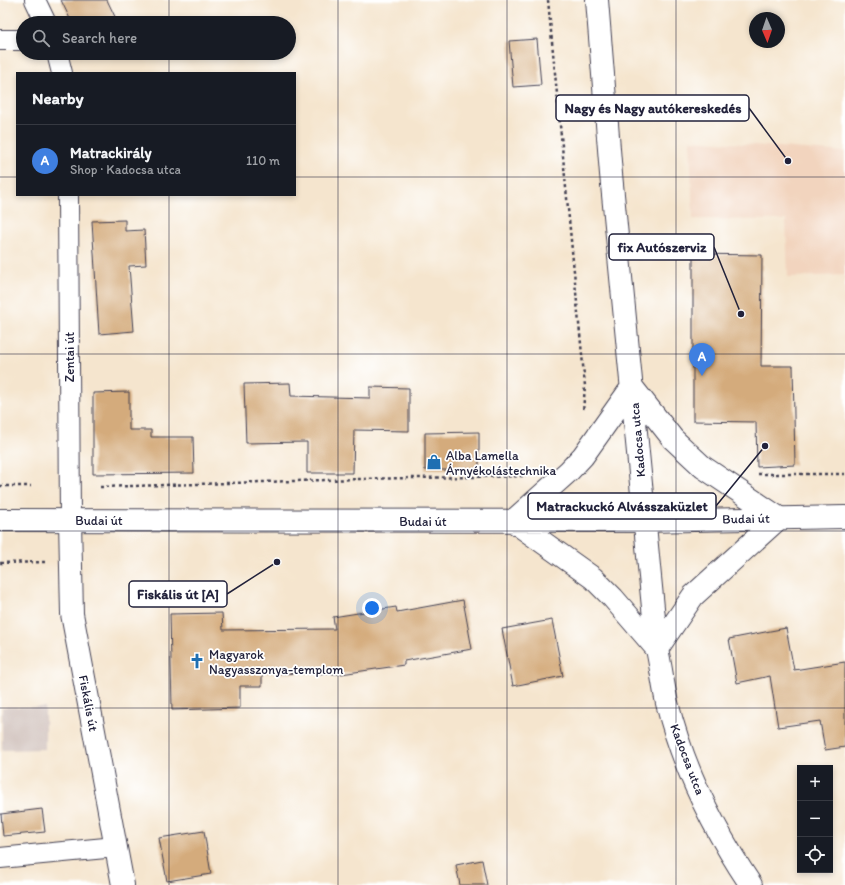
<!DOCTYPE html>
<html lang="en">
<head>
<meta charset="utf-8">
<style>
	:root { --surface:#171b24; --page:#242831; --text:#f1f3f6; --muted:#9ea1a6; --line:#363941; --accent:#1f6fb2 }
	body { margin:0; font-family:Itim,sans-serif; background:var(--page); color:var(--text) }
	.controls { position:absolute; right:12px; bottom:12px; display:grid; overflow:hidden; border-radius:0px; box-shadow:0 2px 6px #0003 }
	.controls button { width:36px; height:36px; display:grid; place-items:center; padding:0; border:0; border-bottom:1px solid var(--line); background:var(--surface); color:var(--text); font:20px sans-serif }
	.compass { position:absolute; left:749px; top:12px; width:36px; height:36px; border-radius:50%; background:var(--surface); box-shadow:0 2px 6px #0003; rotate:178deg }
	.you { position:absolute; left:372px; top:608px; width:14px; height:14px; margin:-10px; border:3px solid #fff; border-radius:50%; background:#1a73e8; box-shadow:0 0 0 6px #1a73e833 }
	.badge { display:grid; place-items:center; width:26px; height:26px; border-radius:50%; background:var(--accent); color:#fff; font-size:13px; font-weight:700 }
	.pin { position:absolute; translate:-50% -33px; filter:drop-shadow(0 1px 2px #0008) }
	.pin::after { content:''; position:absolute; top:21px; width:14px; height:12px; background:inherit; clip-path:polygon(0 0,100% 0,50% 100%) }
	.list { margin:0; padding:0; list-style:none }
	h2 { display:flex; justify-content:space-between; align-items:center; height:52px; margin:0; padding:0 16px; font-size:17px }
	h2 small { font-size:13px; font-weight:400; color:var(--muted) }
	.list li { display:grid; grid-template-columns:26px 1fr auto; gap:12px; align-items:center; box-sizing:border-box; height:72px; padding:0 16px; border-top:1px solid var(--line) }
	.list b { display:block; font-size:15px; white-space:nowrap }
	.list p { margin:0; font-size:13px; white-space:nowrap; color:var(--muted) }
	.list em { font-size:13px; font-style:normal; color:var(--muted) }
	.icon { flex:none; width:22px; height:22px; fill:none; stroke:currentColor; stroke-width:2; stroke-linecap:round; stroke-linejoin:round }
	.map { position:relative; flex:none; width:845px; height:885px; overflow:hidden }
	.search { position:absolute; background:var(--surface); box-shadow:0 2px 6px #0003; left:16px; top:16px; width:280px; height:44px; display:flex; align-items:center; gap:10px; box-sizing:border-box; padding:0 14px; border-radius:22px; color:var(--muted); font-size:15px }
	.panel { position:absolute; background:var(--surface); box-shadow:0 2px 6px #0003; left:16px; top:72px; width:280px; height:124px; border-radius:0px }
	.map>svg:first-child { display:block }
	.built { fill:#f2d4be }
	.industrial { fill:#cfc0ba }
	.building { fill:#d4ab7c }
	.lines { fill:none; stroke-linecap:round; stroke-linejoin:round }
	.minor-casing { stroke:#423f51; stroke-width:22 }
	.tertiary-casing { stroke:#423f51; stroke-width:24 }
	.secondary-casing { stroke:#423f51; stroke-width:24 }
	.primary-casing { stroke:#423f51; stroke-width:24 }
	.path { stroke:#423f51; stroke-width:2.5; stroke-dasharray:3 3; stroke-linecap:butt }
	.minor { stroke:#fff; stroke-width:20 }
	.tertiary { stroke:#fff; stroke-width:22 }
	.secondary { stroke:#fff; stroke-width:22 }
	.primary { stroke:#fff; stroke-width:22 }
	.grid { fill:none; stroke:#22223b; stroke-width:1; stroke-opacity:0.55 }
	.labels { text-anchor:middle; stroke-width:3.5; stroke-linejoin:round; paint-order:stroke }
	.street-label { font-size:13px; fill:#22223b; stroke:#fff }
	.poi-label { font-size:13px; fill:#22223b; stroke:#fff; text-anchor:start }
	.leader { fill:none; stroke:#22223b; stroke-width:1.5 }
	.callout-dot { fill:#22223b; stroke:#fff; stroke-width:1.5 }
	.callout { fill:#fff; stroke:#22223b; stroke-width:1.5 }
	.callout-label { font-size:14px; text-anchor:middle; font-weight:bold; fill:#22223b }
</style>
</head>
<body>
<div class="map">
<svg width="845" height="885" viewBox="0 0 845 885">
	<rect width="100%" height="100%" fill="#fff"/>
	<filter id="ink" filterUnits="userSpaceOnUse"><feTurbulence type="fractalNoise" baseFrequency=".025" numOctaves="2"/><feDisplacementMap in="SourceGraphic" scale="8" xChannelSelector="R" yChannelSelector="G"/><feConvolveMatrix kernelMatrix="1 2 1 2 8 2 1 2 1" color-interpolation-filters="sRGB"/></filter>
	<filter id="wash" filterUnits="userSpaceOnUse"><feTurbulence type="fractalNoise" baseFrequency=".012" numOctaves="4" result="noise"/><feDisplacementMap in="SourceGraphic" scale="16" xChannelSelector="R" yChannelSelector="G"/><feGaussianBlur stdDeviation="0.9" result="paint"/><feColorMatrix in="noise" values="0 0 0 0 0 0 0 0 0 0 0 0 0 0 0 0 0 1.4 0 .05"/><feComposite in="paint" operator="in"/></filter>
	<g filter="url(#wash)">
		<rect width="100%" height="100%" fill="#f5e5ce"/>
		<!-- built -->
		<path class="built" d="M690 140 845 152V275L788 277 786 220 693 219Z"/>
		<!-- industrial -->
		<path class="industrial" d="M2 707H45V749L2 750Z"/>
		<g id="blocks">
			<!-- building -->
			<path class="building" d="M61 0H107L118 23H72Z
				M537 39 541 85 513 87 509 41Z
				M125 220V231L144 230 146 265 129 266 134 331 99 334 92 221Z
				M693 254 762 255 761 366H793L795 465 757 467 756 422 693 421Z
				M290 383 291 396 370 398V387L409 388V431L354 430 353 473H307V442L246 443 244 384Z
				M129 392V430H151V437H193L194 473 93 474V393Z
				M479 432V470H425V433Z
				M463 600 472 649 404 661V665L341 674 262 673V686H240V708L172 710 170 614 222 613 223 630 335 629 333 617 396 607 397 612Z
				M552 620 563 676 513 686 502 629Z
				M786 628 794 670 845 662V747L825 750 820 721 778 727 770 676 737 683 729 639Z
				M42 809 45 832 3 836 1 814Z
				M204 831 211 874 167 881 159 838Z
				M482 860 487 885H460L456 865Z"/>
		</g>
	</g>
	<g filter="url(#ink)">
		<use href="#blocks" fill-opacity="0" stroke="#423f51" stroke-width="1"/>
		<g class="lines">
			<!-- minor casing -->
			<g class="minor-casing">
				<path id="minor" d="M35 0 46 23
					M0 40H23
					M57 53 62 73
					M68 195 70 520
					M0 858 116 847"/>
			</g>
			<!-- tertiary casing -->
			<g class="tertiary-casing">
				<path id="tertiary" d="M70 520 72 614 123 885"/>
			</g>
			<!-- secondary casing -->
			<g class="secondary-casing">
				<path id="secondary" d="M645 521 845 517"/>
			</g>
			<!-- primary casing -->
			<g class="primary-casing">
				<path id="primary" d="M597 0 611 174 657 649C661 667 663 685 667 703 683 767 714 830 751 885
					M632 387 673 439 703 467 779 518 693 596 657 649
					M0 520 645 521
					M513 521 593 578 613 598 657 649
					M513 521 569 471 583 456 632 387"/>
			</g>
			<!-- path -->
			<path class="path" d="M548 0 585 386 583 412
				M758 474H845
				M0 486H31
				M100 487 359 479 526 476
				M0 563 47 562"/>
			<!-- minor -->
			<use href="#minor" class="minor"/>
			<!-- tertiary -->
			<use href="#tertiary" class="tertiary"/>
			<!-- secondary -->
			<use href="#secondary" class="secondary"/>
			<!-- primary -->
			<use href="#primary" class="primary"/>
		</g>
	</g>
	<!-- grid -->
	<path class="grid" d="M169 0V23M338 0V885M507 0V885M676 0V885M169 53V73M0 177H17M295 177H845M169 195V885M0 354H845M0 531H845M0 708H845"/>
	<!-- icons -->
	<defs>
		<g id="shop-bare" transform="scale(1.2)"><path d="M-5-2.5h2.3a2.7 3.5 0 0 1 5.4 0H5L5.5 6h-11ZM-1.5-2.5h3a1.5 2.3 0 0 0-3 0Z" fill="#1f6fb2" stroke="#fff" stroke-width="2.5" paint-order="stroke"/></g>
		<g id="church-bare" transform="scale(1.2)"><path d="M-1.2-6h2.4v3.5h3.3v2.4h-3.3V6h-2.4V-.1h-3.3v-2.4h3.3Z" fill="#1f6fb2" stroke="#fff" stroke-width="2.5" paint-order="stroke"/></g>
	</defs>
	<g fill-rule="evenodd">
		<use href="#shop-bare" x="434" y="462"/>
		<use href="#church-bare" x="197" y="661"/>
	</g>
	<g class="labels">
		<!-- street labels -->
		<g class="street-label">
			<text transform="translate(69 357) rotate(-90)" y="5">Zentai út</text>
			<text transform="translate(637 440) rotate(-95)" y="5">Kadocsa utca</text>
			<text transform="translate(746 518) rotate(-1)" y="5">Budai út</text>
			<text x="99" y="525">Budai út</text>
			<text x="423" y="526">Budai út</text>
			<text transform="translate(89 703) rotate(79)" y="5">Fiskális út</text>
			<text transform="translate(688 759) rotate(69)" y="5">Kadocsa utca</text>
		</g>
		<!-- poi labels -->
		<g class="poi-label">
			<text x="446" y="460">Alba Lamella<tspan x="446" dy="15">Árnyékolástechnika</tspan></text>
			<text x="209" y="659">Magyarok<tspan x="209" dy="15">Nagyasszonya-templom</tspan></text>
		</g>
	</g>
	<!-- callouts -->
	<path class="leader" d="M788 161L749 108M741 314L714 247M765 446L716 506M277 562L227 594"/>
	<g class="callout-dot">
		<circle cx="788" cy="161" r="4"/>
		<circle cx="741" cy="314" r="4"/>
		<circle cx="765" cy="446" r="4"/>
		<circle cx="277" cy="562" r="4"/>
	</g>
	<g class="callout">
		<rect x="556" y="95" width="193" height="26" rx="4"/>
		<rect x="609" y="234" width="105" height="26" rx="4"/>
		<rect x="528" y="493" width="188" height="26" rx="4"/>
		<rect x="129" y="581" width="98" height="26" rx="4"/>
	</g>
	<g class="callout-label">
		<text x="653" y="113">Nagy és Nagy autókereskedés</text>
		<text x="662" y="252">fix Autószerviz</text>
		<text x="622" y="511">Matrackuckó Alvásszaküzlet</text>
		<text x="178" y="599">Fiskális út [A]</text>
	</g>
</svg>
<div class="controls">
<button>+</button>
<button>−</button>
<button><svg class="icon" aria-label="locate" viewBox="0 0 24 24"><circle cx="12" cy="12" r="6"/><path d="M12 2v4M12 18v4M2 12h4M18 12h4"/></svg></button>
</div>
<svg class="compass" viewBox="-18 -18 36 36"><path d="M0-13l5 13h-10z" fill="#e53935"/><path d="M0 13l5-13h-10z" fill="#9ea1a6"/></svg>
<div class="you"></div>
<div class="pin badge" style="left:702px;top:376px;background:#3f7fe0">A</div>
<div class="search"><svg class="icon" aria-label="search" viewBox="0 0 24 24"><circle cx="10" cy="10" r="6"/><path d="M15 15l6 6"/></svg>Search here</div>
<section class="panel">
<h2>Nearby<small></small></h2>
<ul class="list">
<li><span class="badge" style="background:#3f7fe0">A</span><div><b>Matrackirály</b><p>Shop · Kadocsa utca</p></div><em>110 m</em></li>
</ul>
</section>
</div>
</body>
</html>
